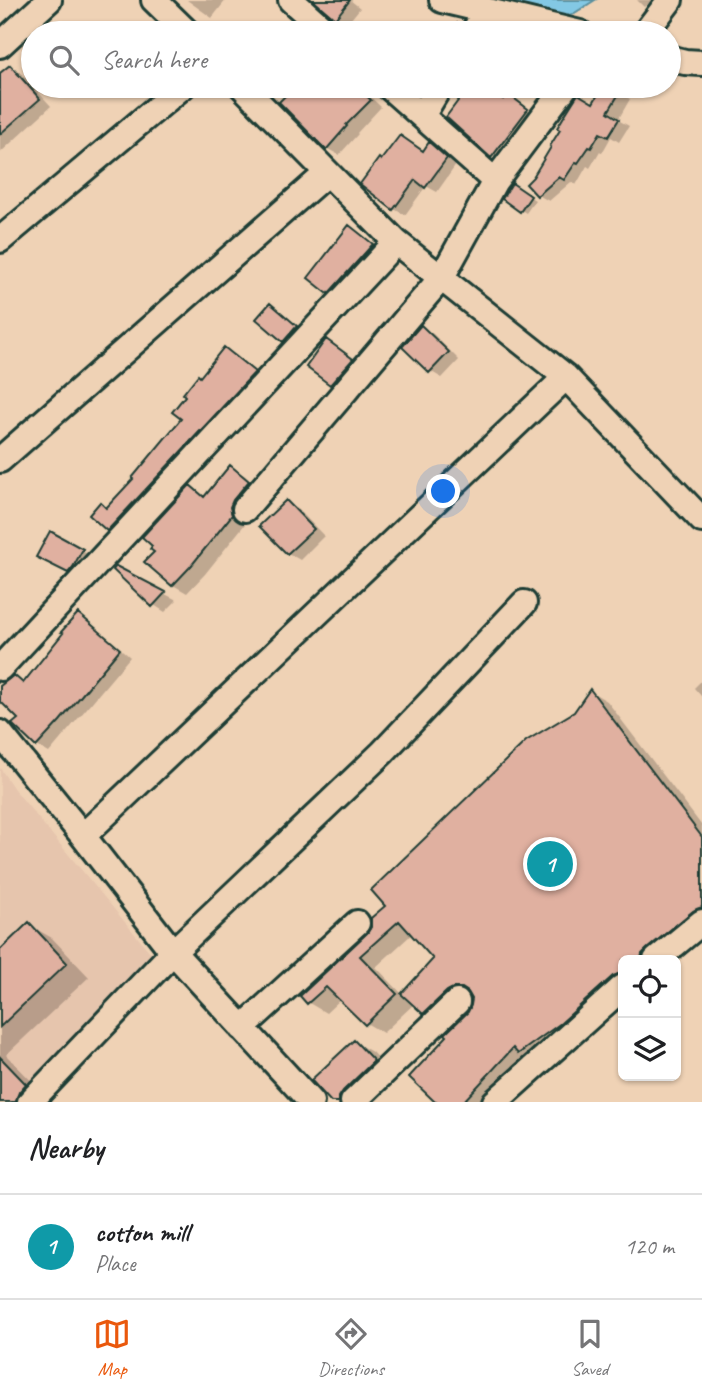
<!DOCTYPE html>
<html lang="en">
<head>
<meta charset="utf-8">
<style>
	:root { --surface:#fff; --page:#f6f6f6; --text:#202124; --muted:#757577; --line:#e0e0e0; --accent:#ea580c }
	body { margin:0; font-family:Caveat,sans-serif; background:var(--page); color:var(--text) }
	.controls { position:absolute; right:21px; bottom:21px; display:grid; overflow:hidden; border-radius:10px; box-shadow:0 2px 5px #0004 }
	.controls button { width:63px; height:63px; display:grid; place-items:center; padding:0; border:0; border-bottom:2px solid var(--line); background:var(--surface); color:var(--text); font:35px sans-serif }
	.you { position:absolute; left:444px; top:492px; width:24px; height:24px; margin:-18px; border:5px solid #fff; border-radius:50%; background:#1a73e8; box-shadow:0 0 0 10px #1a73e833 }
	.badge { display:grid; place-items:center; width:46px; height:46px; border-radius:50%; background:var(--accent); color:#fff; font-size:23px; font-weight:700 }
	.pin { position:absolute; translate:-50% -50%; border:4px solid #fff; box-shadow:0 2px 7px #0006 }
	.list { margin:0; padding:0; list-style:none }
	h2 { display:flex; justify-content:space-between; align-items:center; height:91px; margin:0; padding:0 28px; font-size:30px }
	h2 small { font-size:23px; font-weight:400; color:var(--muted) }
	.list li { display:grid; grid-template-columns:46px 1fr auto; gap:21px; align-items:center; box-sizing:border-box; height:105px; padding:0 28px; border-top:2px solid var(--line) }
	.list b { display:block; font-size:26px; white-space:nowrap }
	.list p { margin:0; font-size:23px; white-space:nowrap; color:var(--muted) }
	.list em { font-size:23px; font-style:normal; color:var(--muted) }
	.icon { flex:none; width:38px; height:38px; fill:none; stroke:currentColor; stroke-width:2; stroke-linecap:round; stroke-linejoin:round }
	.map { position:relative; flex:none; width:702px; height:1102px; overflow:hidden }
	.search { position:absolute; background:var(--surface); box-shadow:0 2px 5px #0004; left:21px; right:21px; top:21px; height:77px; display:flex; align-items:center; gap:18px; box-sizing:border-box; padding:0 24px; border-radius:38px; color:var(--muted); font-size:26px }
	.sheet { height:196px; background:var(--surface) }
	nav { display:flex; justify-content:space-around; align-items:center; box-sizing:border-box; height:98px; border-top:2px solid var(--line); background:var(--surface); font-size:19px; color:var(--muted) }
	nav a { display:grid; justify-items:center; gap:4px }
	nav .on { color:var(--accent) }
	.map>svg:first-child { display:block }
	.built { fill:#e6c5ad }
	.water { fill:#83c8e4; stroke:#5b909e; stroke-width:2 }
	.shadow { fill:#0003; fill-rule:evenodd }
	.building { fill:#e0b0a0; stroke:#1f3d34; stroke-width:2 }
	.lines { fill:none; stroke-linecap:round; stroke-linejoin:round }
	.minor-casing { stroke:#1f3d34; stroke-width:30 }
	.minor { stroke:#efd2b5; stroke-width:24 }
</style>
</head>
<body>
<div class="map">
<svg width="702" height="1102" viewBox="0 0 702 1102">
	<rect width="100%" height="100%" fill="#efd2b5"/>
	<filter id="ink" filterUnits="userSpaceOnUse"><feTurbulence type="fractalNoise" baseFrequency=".0143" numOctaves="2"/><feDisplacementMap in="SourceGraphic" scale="14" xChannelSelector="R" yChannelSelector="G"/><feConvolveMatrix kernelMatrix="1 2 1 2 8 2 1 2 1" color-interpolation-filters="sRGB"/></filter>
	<g filter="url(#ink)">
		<!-- built -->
		<path class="built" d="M0 768 14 789 154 957 15 1102H0Z"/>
		<!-- water -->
		<path class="water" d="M502 0H595L573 14 558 18Z"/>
		<!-- shadow -->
		<path class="shadow" d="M187 0H226L212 18Z
			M323 0H350L360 8 347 24 336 18Z
			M637 0H653L644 7Z
			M457 21 473 30 472 33H447Z
			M10 67 21 73 51 106 0 153V76Z
			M297 86H359L381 107 357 133 358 134 339 155 328 149 281 102Z
			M471 86H485L504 100 517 101 536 115 501 161 492 156 448 117Z
			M605 86 630 99 618 120 629 126 619 142 611 137 602 153 600 151 590 168 587 166 576 185 571 182 549 201 538 195 528 184 593 105Z
			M430 145 440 151 456 165 437 192 426 186 405 215 394 209 362 184 382 162 424 153Z
			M518 189 535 200 526 213 504 199Z
			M349 228 384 252 340 299 329 292Z
			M270 305 282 312 308 334 296 347 284 340Z
			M421 327 433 334 459 360 442 378 430 371Z
			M338 348 363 367 343 391 308 367Z
			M224 349 236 355 265 379 120 536 108 529 100 505 108 509 136 479 183 419 201 378Z
			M230 467 244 475 262 490 244 516 245 524 205 574 187 593 173 585 156 552 191 487 206 497Z
			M286 502 298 509 324 536 300 560 288 553Z
			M82 550 94 557 76 576 48 561Z
			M116 568 165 594 177 600 165 612 154 605 115 570Z
			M78 615 90 622 130 657 49 753 37 746 17 728 20 719 0 699V688L14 677 25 683Z
			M702 680V697L694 688Z
			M590 691 607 701 702 826V926L662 960H623V992L489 1102H438L449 1036 469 1013 473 1006V996L464 1001 441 1023 424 1013 414 1004 383 1033 366 1023 341 999 326 1013 309 1003 302 996 369 935 576 713ZM412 934 435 959 403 995 376 967Z
			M29 925 52 938 89 977 6 1055 48 1098 44 1102H0V952Z
			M354 1042 372 1052 390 1072 360 1102H333Z"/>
		<!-- building -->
		<path class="building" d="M313 0H350L335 19Z
			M10 65 40 99 0 134V73Z
			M295 86H298L307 95 316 86H356L371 100 346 125 347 126 326 150 279 102Z
			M469 86H485L503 99 507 93 528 109 491 158 446 117Z
			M603 86H610L620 92 608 112 619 119 608 137 600 133 591 148 589 147 578 163 576 162 564 180 559 177 537 196 526 184 533 177 551 147 550 146 560 130 557 128 566 113 578 94 593 103Z
			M400 135 423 151 429 142 447 158 425 188 415 180 393 210 360 184 379 158 381 160Z
			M512 183 531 196 520 212 502 199Z
			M349 225 373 244 328 294 308 278Z
			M270 303 297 326 283 342 256 319Z
			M421 325 449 352 429 373 402 347Z
			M326 339 353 359 330 385 306 367Z
			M224 347 255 372 107 531 89 515 100 502 106 508 133 479 132 478 181 419 172 412 185 396 183 394 198 375 200 377Z
			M230 465 249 481 233 500 230 507 232 515 191 566 172 586 144 562 154 552 150 549 152 546 142 537 190 485 204 497Z
			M286 500 314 529 287 554 259 526Z
			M50 531 83 549 73 567 68 573 36 557Z
			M116 566 166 592 152 607 113 570Z
			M78 613 120 649 60 721 36 747 12 724 18 719 0 701V686L14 675 23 683 63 633 61 632Z
			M590 689 702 837V907L693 911 647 949 642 954 641 960H623V973L613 976 561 1023 518 1054 513 1048 463 1102H435L409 1077 447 1036 445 1034 468 1012 471 1005 472 999 468 992 462 988H453L447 991 423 1014 401 994 433 959 399 921 360 956 397 994 365 1025 326 987 307 1004 300 996 367 933 371 927V918L385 906 371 890 526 741 574 712Z
			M29 922 67 963 0 1027V950Z
			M354 1040 374 1061 343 1091 339 1097V1102H331L311 1080Z
			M0 1057 26 1084 19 1092 16 1102H0Z"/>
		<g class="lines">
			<!-- minor casing -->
			<g class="minor-casing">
				<path id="minor" d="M154 0 188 33
					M291 0 328 33
					M442 0 580 33
					M473 33 486 11
					M645 33 670 0
					M0 45 49 0
					M669 58 685 62 702 63
					M242 86 396 242 566 377 702 520
					M388 86 495 181
					M422 116 440 86
					M0 240 183 86
					M0 460 327 173
					M245 509 442 277 495 181 566 86
					M0 668 396 242
					M0 733 83 836 173 952 311 1102
					M83 836 566 377
					M656 960 702 922
					M242 1028 357 923
					M30 1102 173 952 382 753 524 603
					M353 1102 457 1002
					M495 1102 623 987"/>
			</g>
			<!-- minor -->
			<use href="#minor" class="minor"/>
		</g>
	</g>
</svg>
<div class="controls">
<button><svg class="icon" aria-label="locate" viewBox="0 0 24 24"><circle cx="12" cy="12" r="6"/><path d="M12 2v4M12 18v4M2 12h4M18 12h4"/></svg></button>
<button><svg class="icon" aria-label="layers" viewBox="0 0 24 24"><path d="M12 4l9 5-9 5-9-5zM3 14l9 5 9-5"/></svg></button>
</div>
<div class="you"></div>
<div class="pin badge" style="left:550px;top:864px;background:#0f9aa8">1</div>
<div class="search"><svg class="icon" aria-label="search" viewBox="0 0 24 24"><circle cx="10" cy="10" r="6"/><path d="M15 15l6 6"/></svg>Search here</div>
</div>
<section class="sheet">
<h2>Nearby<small></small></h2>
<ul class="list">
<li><span class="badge" style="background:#0f9aa8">1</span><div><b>cotton mill</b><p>Place</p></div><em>120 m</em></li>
</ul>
</section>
<nav>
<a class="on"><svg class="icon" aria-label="map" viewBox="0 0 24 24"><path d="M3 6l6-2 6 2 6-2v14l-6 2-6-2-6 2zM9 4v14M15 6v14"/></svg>Map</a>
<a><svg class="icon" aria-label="directions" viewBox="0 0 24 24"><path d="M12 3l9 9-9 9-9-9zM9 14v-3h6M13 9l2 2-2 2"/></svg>Directions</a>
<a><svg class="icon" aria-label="saved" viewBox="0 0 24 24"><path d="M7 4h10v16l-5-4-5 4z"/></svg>Saved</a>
</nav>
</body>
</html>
